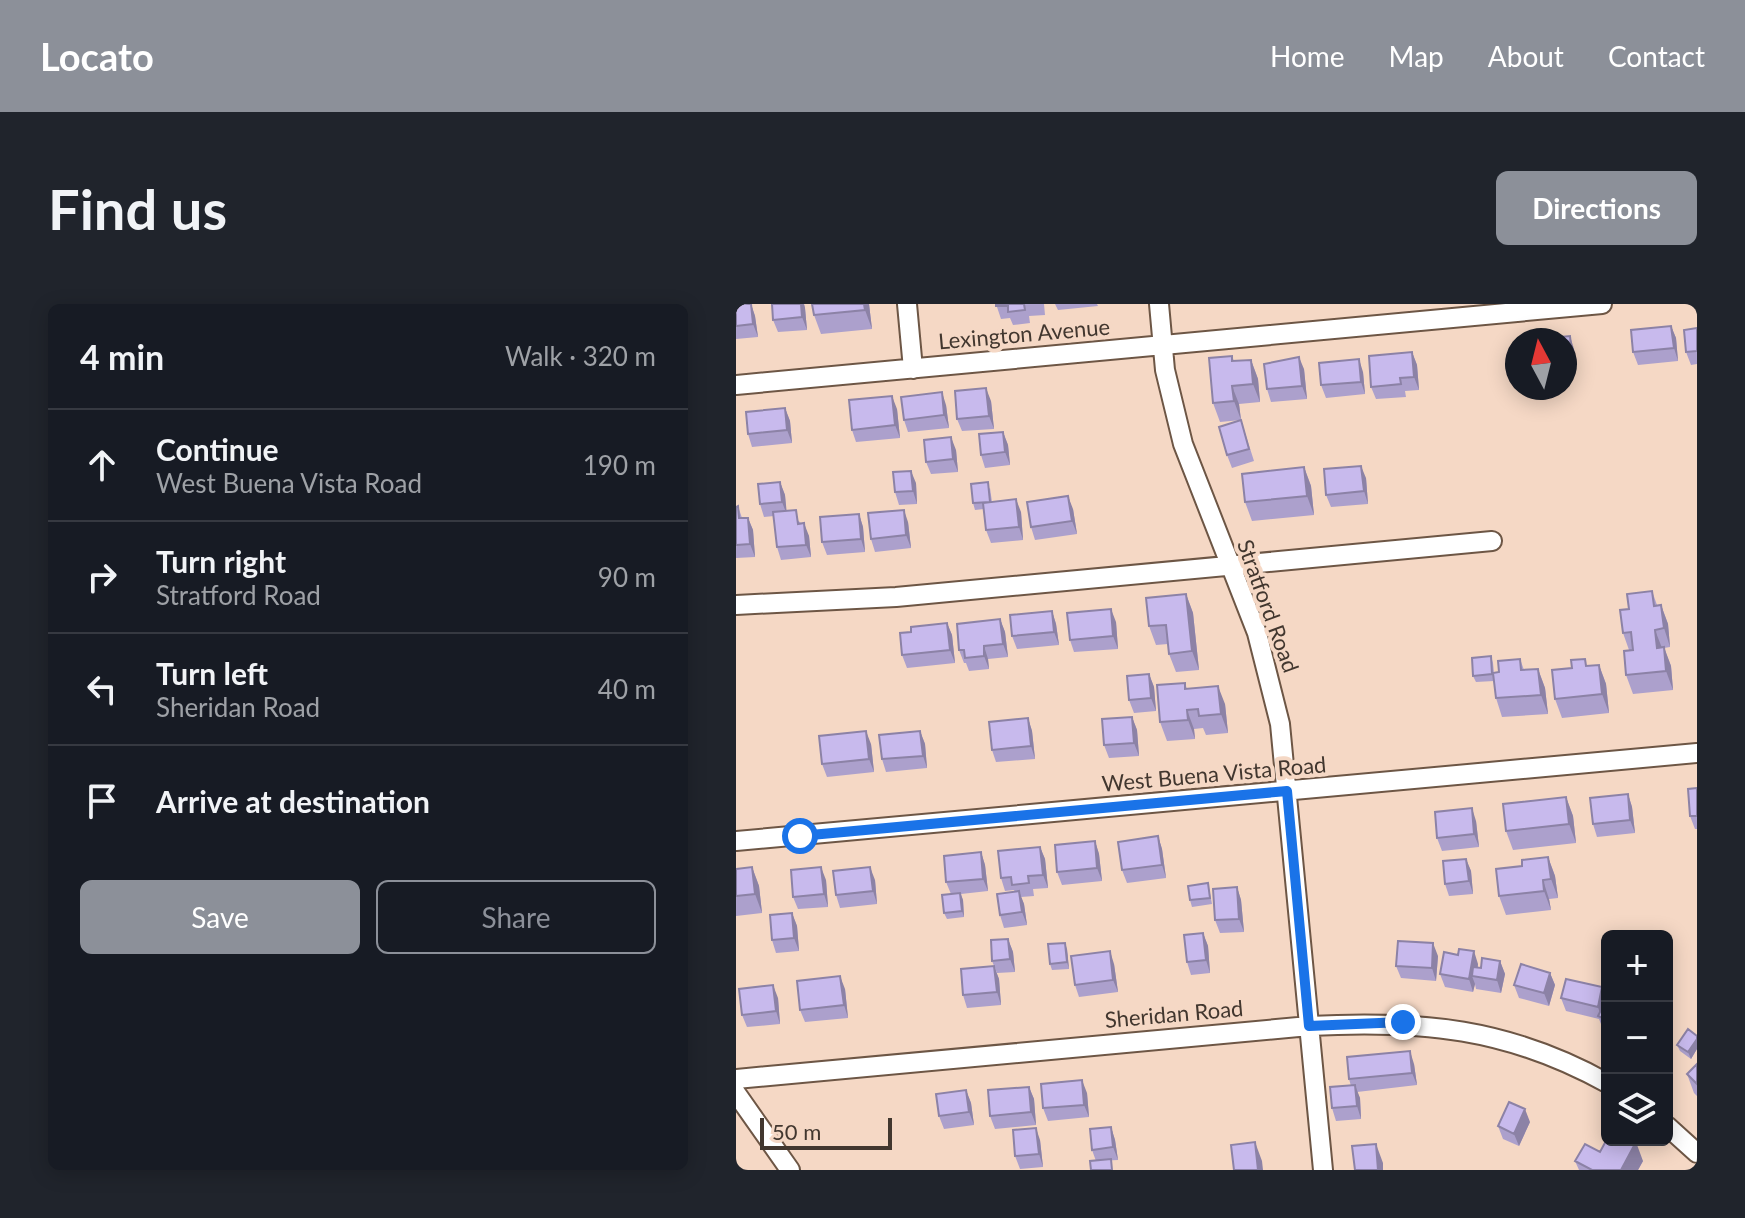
<!DOCTYPE html>
<html lang="en">
<head>
<meta charset="utf-8">
<style>
	:root { --surface:#171b24; --page:#20242c; --text:#f1f3f6; --muted:#9ea1a6; --line:#363941; --accent:#8c9099 }
	body { margin:0; font-family:Lato,sans-serif; background:var(--page); color:var(--text) }
	.controls { position:absolute; right:24px; bottom:24px; display:grid; overflow:hidden; border-radius:12px; box-shadow:0 4px 20px #0003 }
	.controls button { width:72px; height:72px; display:grid; place-items:center; padding:0; border:0; border-bottom:2px solid var(--line); background:var(--surface); color:var(--text); font:40px sans-serif }
	.compass { position:absolute; left:769px; top:24px; width:72px; height:72px; border-radius:50%; background:var(--surface); box-shadow:0 4px 20px #0003; rotate:353deg }
	.scale { position:absolute; left:24px; bottom:20px; width:132px; box-sizing:border-box; padding-left:8px; border:4px solid #42372f; border-top:0; font-size:22px; line-height:28px; white-space:nowrap; color:#42372f; -webkit-text-stroke:6px #f5d8c5; paint-order:stroke }
	.stop { position:absolute; width:24px; height:24px; margin:-18px; border:6px solid #1a73e8; border-radius:50%; background:#fff }
	.stop.end { background:#1a73e8; border-color:#fff; box-shadow:0 2px 8px #0008 }
	.list { margin:0; padding:0; list-style:none }
	h2 { display:flex; justify-content:space-between; align-items:center; height:104px; margin:0; padding:0 32px; font-size:34px }
	h2 small { font-size:26px; font-weight:400; color:var(--muted) }
	.list li { display:grid; grid-template-columns:52px 1fr auto; gap:24px; align-items:center; box-sizing:border-box; height:112px; padding:0 32px; border-top:2px solid var(--line) }
	.list b { display:block; font-size:30px; white-space:nowrap }
	.list p { margin:0; font-size:26px; white-space:nowrap; color:var(--muted) }
	.list em { font-size:26px; font-style:normal; color:var(--muted) }
	.actions { display:flex; gap:16px; padding:24px 32px }
	.actions a { flex:1; padding:18px 0; border:2px solid var(--accent); border-radius:12px; text-align:center; font-size:28px; color:var(--accent) }
	.actions .main { background:var(--accent); color:#fff }
	.icon { flex:none; width:44px; height:44px; fill:none; stroke:currentColor; stroke-width:2; stroke-linecap:round; stroke-linejoin:round }
	.map { position:relative; flex:none; width:961px; height:866px; overflow:hidden; border-radius:12px }
	header { display:flex; align-items:center; gap:48px; box-sizing:border-box; height:112px; padding:0 40px; background:var(--accent); color:#fff }
	header strong { font-size:38px }
	nav { display:flex; gap:44px; margin-inline-start:auto; font-size:28px }
	.intro { display:flex; align-items:center; justify-content:space-between; box-sizing:border-box; height:192px; padding:0 48px }
	h1 { margin:0; font-size:56px }
	.button { padding:20px 36px; border-radius:12px; background:var(--accent); color:#fff; font-size:28px; font-weight:700 }
	main { display:flex; gap:48px; padding:0 48px }
	aside { flex:1; background:var(--surface); border-radius:12px; box-shadow:0 4px 20px #0003 }
	.map>svg:first-child { display:block }
	.lines { fill:none; stroke-linecap:round; stroke-linejoin:round }
	.minor-casing { stroke:#6d5645; stroke-width:22 }
	.minor { stroke:#fff; stroke-width:18 }
	.wall { fill:#aca0cc }
	.shaded-wall { fill:#8c82a6 }
	.building { fill:#c8baed; stroke:#8c82a6; stroke-width:2 }
	.route { stroke:#1a73e8; stroke-width:10 }
	.labels { text-anchor:middle; stroke-width:8; stroke-linejoin:round; paint-order:stroke }
	.street-label { font-size:22px; fill:#42372f; stroke:#f5d8c5 }
</style>
</head>
<body>
<header>
<strong>Locato</strong>
<nav><a>Home</a><a>Map</a><a>About</a><a>Contact</a></nav>
</header>
<div class="intro"><h1>Find us</h1><a class="button">Directions</a></div>
<main>
<aside>
<h2>4 min<small>Walk · 320 m</small></h2>
<ul class="list">
<li><svg class="icon" aria-label="ahead" viewBox="0 0 24 24"><path d="M12 20V5M6 11l6-6 6 6"/></svg><div><b>Continue</b><p>West Buena Vista Road</p></div><em>190 m</em></li>
<li><svg class="icon" aria-label="right" viewBox="0 0 24 24"><path d="M7 20v-9h11M14 6l5 5-5 5"/></svg><div><b>Turn right</b><p>Stratford Road</p></div><em>90 m</em></li>
<li><svg class="icon" aria-label="left" viewBox="0 0 24 24"><path d="M17 20v-9H6M10 6l-5 5 5 5"/></svg><div><b>Turn left</b><p>Sheridan Road</p></div><em>40 m</em></li>
<li><svg class="icon" aria-label="arrive" viewBox="0 0 24 24"><path d="M6 21V4h12l-3 4 3 4H6"/></svg><div><b>Arrive at destination</b></div></li>
</ul>
<div class="actions"><a class="main">Save</a><a>Share</a></div>
</aside>
<div class="map">
<svg width="961" height="866" viewBox="0 0 961 866">
	<rect width="100%" height="100%" fill="#f5d8c5"/>
	<g class="lines">
		<!-- minor casing -->
		<g class="minor-casing">
			<path id="minor" d="M171 0 177 65
				M423 0 429 66 447 140 521 329 544 420 587 866
				M0 81 866 0
				M0 301 160 293 756 237
				M0 537 961 449
				M0 775 573 722C685 716 772 724 871 779
				M0 789 54 866
				M931 822 961 849"/>
		</g>
		<!-- minor -->
		<use href="#minor" class="minor"/>
	</g>
	<!-- wall -->
	<path class="wall" d="M0 0H15L19 12 22 33 0 35Z
		M36 0H68L69 4 71 26 42 28 37 16Z
		M133 0 136 25 85 30 78 11Z
		M260 0H308L309 11 293 12 294 19 277 21 274 14 265 15Z
		M319 0H361L362 2 322 6Z
		M935 22 940 34 942 57 902 61 897 48Z
		M961 24V60L955 61 950 48Z
		M829 36 838 45 840 66 829 67Z
		M676 48 681 61 683 86 669 87 670 93 640 95 635 83Z
		M496 52 498 57 515 56 522 75 524 98 503 100 505 116 484 118 477 99Z
		M568 65 571 95 535 98 531 85Z
		M627 68 629 90 590 94 585 81Z
		M255 97 258 125 226 127 221 115Z
		M210 101 213 124 172 128 168 116Z
		M49 104 54 117 56 139 16 143 12 130Z
		M161 105 164 134 120 138 116 126Z
		M505 116 518 157 496 164 491 151Z
		M267 128 272 141 274 161 249 164 245 151Z
		M220 146 222 168 195 170 190 158Z
		M568 163 575 182 578 211 516 217 509 198Z
		M630 174 632 200 595 203 590 191Z
		M44 178 49 191 50 207 65 219 73 232 75 253 45 256 41 243 38 212 28 213 24 200Z
		M180 179 181 200 163 201 159 188Z
		M254 184 256 198 285 208 287 236 255 239 250 226 248 205 239 206 237 199Z
		M2 202 6 214H12L17 226 19 253 0 254V203Z
		M337 205 341 230 299 236 295 223Z
		M123 210 127 223 129 248 91 251 86 238Z
		M172 218 175 244 139 248 135 235Z
		M916 287 921 301H925L932 320 934 343 928 344 935 362 937 386 897 390 890 371 893 346 887 329 893 305Z
		M450 290 457 309 463 366 440 368 433 350 432 340 420 341 413 322Z
		M316 307 320 320 323 341 281 345 276 332Z
		M264 315 269 328 272 353 252 355 253 365 233 367 230 359H228L223 346Z
		M380 318 382 345 338 348 334 336Z
		M211 319 216 331 219 359 171 364 166 351 175 328Z
		M755 352 757 359 758 369 763 368 784 355 788 366 802 365 809 384 812 410 766 413 760 394 758 377 740 378 737 372Z
		M863 361 870 380 873 409 826 414 819 395 851 362Z
		M413 370 418 383 420 407 398 409 393 396Z
		M449 379 451 385 489 400 492 429 470 431 467 424 458 425 459 435 431 437 424 418Z
		M396 413 401 426 403 452 373 454 368 441Z
		M292 414 296 427 299 455 260 458 256 446Z
		M184 427 189 440 191 464 150 468 146 455Z
		M135 440 138 468 91 473 86 460Z
		M961 484V525H959L954 512Z
		M892 490 896 503 899 529 861 533 857 520Z
		M830 493 837 512 840 539 777 546 770 527Z
		M740 517 743 543 706 547 701 534Z
		M422 532 426 545 430 574 391 579 386 566Z
		M359 537 363 550 366 577 326 581 321 568Z
		M304 543 309 555 312 584 297 585 298 592 285 593 288 600 291 621 268 624 264 611 279 588 278 586 269 587 265 574Z
		M245 548 249 561 252 587 225 590 227 596 228 613 211 615 208 609 215 590 210 578Z
		M812 553 819 572 822 594 813 595 815 606 770 611 763 592 786 562Z
		M730 555 735 567 737 590 713 592 709 580Z
		M16 563 23 582 26 609 0 612V565Z
		M90 576 92 603 62 605 57 593Z
		M139 576 141 600 104 604 100 591Z
		M472 579 476 600 456 603 454 596Z
		M501 583 505 596 508 628 484 629 479 616Z
		M56 609 61 622 63 647 40 649 36 636Z
		M467 629 472 642 474 669 455 671 451 658Z
		M272 635 277 648 279 668 261 669 256 657Z
		M331 645 333 665 316 666 314 660Z
		M702 652 700 677 665 674 660 662Z
		M764 657 769 670 765 689 740 685 739 680 737 688 709 683 704 670 742 660V664H745Z
		M378 660 382 688 343 693 339 681Z
		M258 662 263 675 265 701 231 704 227 691Z
		M814 669 819 681 813 702 783 694 778 681Z
		M109 685 112 714 69 718 64 706Z
		M42 694 44 720 11 723 6 711Z
		M825 694 870 695 871 694V727L867 725 863 715 830 707Z
		M961 732V745L955 755 944 747 941 741Z
		M678 760 681 781 621 788 624 794 625 815 600 817 596 804 615 782 613 775Z
		M961 760V792L958 789 951 770Z
		M293 783 298 795 300 821 259 825 254 812Z
		M230 786 235 799 238 821 208 825 203 812Z
		M351 789 353 813 312 817 307 804Z
		M794 818 783 842 767 835 762 822Z
		M375 823 379 836 382 856 360 857 356 846Z
		M304 836 307 863 284 865 279 852Z
		M864 848 907 857 902 866H843L839 857Z"/>
	<!-- shaded-wall -->
	<path class="shaded-wall" d="M15 0 19 12 22 33 17 20Z
		M65 0H68L69 4 71 26 66 13Z
		M128 0H133L136 25 129 6Z
		M935 22 940 34 942 57 938 44Z
		M834 32 838 45 840 66 836 53Z
		M676 48 681 61 683 86 678 73Z
		M563 53 568 65 571 95 566 82Z
		M623 55 627 68 629 90 625 78Z
		M515 56 522 75 524 98 517 80Z
		M496 82 503 100 505 116 498 97Z
		M250 84 255 97 258 125 253 112Z
		M206 88 210 101 213 124 208 111Z
		M156 92 161 105 164 134 159 121Z
		M49 104 54 117 56 139 51 126Z
		M267 128 272 141 274 161 269 148Z
		M215 133 220 146 222 168 217 155Z
		M625 162 630 174 632 200 628 187Z
		M568 163 575 182 578 211 571 192Z
		M175 167 180 179 181 200 177 187Z
		M44 178 49 191 51 211 46 198Z
		M332 192 337 205 341 230 336 217Z
		M280 195 285 208 287 236 283 223Z
		M168 206 172 218 175 244 170 231Z
		M123 210 127 223 129 248 125 235Z
		M12 214 17 226 19 253 14 240Z
		M68 219 73 232 75 253 70 241Z
		M450 290 457 309 463 366 456 347Z
		M925 301 932 320 934 343 928 324Z
		M375 305 380 318 382 345 377 332Z
		M316 307 320 320 323 341 318 328Z
		M264 315 269 328 272 353 267 340Z
		M211 319 216 331 219 359 214 346Z
		M919 326 926 344H921Z
		M248 342 252 355 253 365 248 352Z
		M928 343 935 362 937 386 930 367Z
		M863 361 870 380 873 409 866 390Z
		M802 365 809 384 812 410 805 391Z
		M413 370 418 383 420 407 415 394Z
		M482 382 489 400 492 429 485 410Z
		M451 406 458 425 459 435 452 416Z
		M396 413 401 426 403 452 398 439Z
		M292 414 296 427 299 455 295 442Z
		M130 427 135 440 138 468 133 455Z
		M184 427 189 440 191 464 187 452Z
		M892 490 896 503 899 529 894 516Z
		M830 493 837 512 840 539 833 520Z
		M736 504 740 517 743 543 738 530Z
		M422 532 426 545 430 574 426 561Z
		M359 537 363 550 366 577 361 564Z
		M304 543 309 555 312 584 307 571Z
		M245 548 249 561 252 587 247 575Z
		M812 553 819 572 822 594 815 575Z
		M730 555 735 567 737 590 733 577Z
		M16 563 23 582 26 609 19 590Z
		M85 563 90 576 92 603 88 590Z
		M134 563 139 576 141 600 137 587Z
		M807 576 813 595 815 606 808 587Z
		M501 583 505 596 508 628 503 615Z
		M283 587 288 600 291 621 286 608Z
		M224 589 227 596 228 613 226 607Z
		M56 609 61 622 63 647 58 634Z
		M467 629 472 642 474 669 470 656Z
		M272 635 277 648 279 668 274 655Z
		M329 639 331 645 333 665 331 658Z
		M697 639 702 652 700 677 696 664Z
		M374 647 378 660 382 688 377 676Z
		M738 647 742 660 740 673 736 672 739 680 737 688 733 675Z
		M764 657 769 670 765 689 761 676Z
		M258 662 263 675 265 701 261 688Z
		M814 669 819 681 813 702 808 689Z
		M104 672 109 685 112 714 108 701Z
		M37 681 42 694 44 720 40 707Z
		M866 683 871 696 866 716 862 703Z
		M961 735V745L955 755 952 748Z
		M674 747 678 760 681 781 676 769Z
		M346 776 351 789 353 813 348 801Z
		M619 781 624 794 625 815 621 802Z
		M293 783 298 795 300 821 295 808Z
		M230 786 235 799 238 821 233 808Z
		M789 805 794 818 783 842 778 830Z
		M375 823 379 836 382 856 377 843Z
		M300 824 304 836 307 863 303 850Z
		M519 838 526 857 527 866H522Z
		M900 838 907 857 902 866H885Z
		M640 840 647 859V866H642Z"/>
	<!-- building -->
	<path class="building" d="M0 0H15L17 20 0 22Z
		M36 0H65L66 13 37 16Z
		M76 0H128L129 6 78 11Z
		M260 0H288L289 6 272 8V2H260Z
		M935 22 938 44 897 48 895 26Z
		M961 24V47L950 48 948 26Z
		M834 32 836 53 829 54V36H792Z
		M676 48 678 73 664 74 665 80 635 83 633 52Z
		M496 52V57L515 56 517 80 496 82 498 97 477 99 473 54Z
		M563 53 566 82 531 85 528 60Z
		M623 55 625 78 585 81 583 59Z
		M250 84 253 112 221 115 219 87Z
		M206 88 208 111 168 116 165 93Z
		M156 92 159 121 116 126 113 96Z
		M49 104 51 126 12 130 10 108Z
		M505 116 513 145 491 151 483 123Z
		M267 128 269 148 245 151 243 130Z
		M215 133 217 155 190 158 188 136Z
		M625 162 628 187 590 191 588 165Z
		M568 163 571 192 509 198 506 170Z
		M175 167 177 187 159 188 157 168Z
		M44 178 46 198 24 200 22 180Z
		M252 178 254 198 237 199 235 180Z
		M332 192 336 217 295 223 291 198Z
		M280 195 283 223 250 226 247 199Z
		M2 202 3 214H12L14 240 0 241V203Z
		M60 206 62 220 68 219 70 241 41 243 37 208Z
		M168 206 170 231 135 235 132 209Z
		M123 210 125 235 86 238 84 213Z
		M916 287 918 302 925 301 928 324 919 326 921 344 928 343 930 367 890 371 888 347 897 346 895 328 887 329 884 306 893 305 891 290Z
		M450 290 456 347 433 350 430 321 413 322 410 294Z
		M375 305 377 332 334 336 331 309Z
		M316 307 318 328 276 332 274 311Z
		M264 315 267 340 248 342V352L229 354 228 346H223L221 320Z
		M211 319 214 346 166 351 164 329 175 328V323Z
		M755 352 756 370 737 372 736 354Z
		M784 355 785 366 802 365 805 391 760 394 757 369 763 368 762 357Z
		M849 355 850 362 863 361 866 390 819 395 816 366 836 364 835 356Z
		M413 370 415 394 393 396 391 372Z
		M449 379V385L482 382 485 410 463 412 462 405 451 406 452 416 424 418 421 381Z
		M396 413 398 439 368 441 366 415Z
		M292 414 295 442 256 446 253 418Z
		M130 427 133 455 86 460 83 432Z
		M184 427 187 452 146 455 143 431Z
		M961 484V512H954L952 485Z
		M892 490 894 516 857 520 854 494Z
		M830 493 833 520 770 527 767 500Z
		M736 504 738 530 701 534 699 508Z
		M422 532 426 561 386 566 382 538Z
		M359 537 361 564 321 568 319 541Z
		M304 543 307 571 292 572 293 579 276 581 275 573 265 574 262 547Z
		M245 548 247 575 210 578 208 552Z
		M812 553 815 575 807 576 808 587 763 592 760 565 786 562V556Z
		M730 555 733 577 709 580 707 557Z
		M16 563 19 590 0 592V565Z
		M85 563 88 590 57 593 55 566Z
		M134 563 137 587 100 591 97 567Z
		M472 579 474 594 454 596 452 582Z
		M501 583 503 615 479 616 477 585Z
		M283 587 286 608 264 611 261 590Z
		M224 589 226 607 208 609 206 591Z
		M56 609 58 634 36 636 34 611Z
		M467 629 470 656 451 658 448 631Z
		M272 635 274 655 256 657 255 636Z
		M662 637 697 639 696 664 660 662Z
		M329 639 331 658 314 660 312 640Z
		M723 645 738 647 733 675 704 670 708 648 722 651Z
		M374 647 377 676 339 681 335 652Z
		M746 654 764 657 761 676 736 672 737 663 745 664Z
		M785 660 814 669 808 689 778 681Z
		M258 662 261 688 227 691 225 665Z
		M104 672 108 701 64 706 61 677Z
		M830 675 866 683 862 703 825 694Z
		M37 681 40 707 6 711 3 685Z
		M871 694V716L862 712Z
		M952 725 961 732V735L952 748 941 741Z
		M674 747 676 769 613 775 611 753Z
		M961 760V780L951 770Z
		M346 776 348 801 307 804 305 780Z
		M619 781 621 802 596 804 594 783Z
		M293 783 295 808 254 812 252 786Z
		M230 786 233 808 203 812 200 790Z
		M773 798 789 805 778 830 762 822Z
		M375 823 377 843 356 846 354 825Z
		M300 824 303 850 279 852 277 826Z
		M871 835V836H897L900 838 885 866H856L839 857 849 840 864 848Z
		M519 838 522 866H498L495 841Z
		M640 840 642 866H619L616 842Z
		M375 855 376 866H355L354 857Z"/>
	<g class="lines">
		<!-- route -->
		<path class="route" d="M64 532 551 487 573 722 667 718"/>
	</g>
	<g class="labels">
		<!-- street labels -->
		<g class="street-label">
			<text transform="translate(288 30) rotate(-5)" y="8">Lexington Avenue</text>
			<text transform="translate(532 302) rotate(70)" y="8">Stratford Road</text>
			<text transform="translate(478 470) rotate(-5)" y="8">West Buena Vista Road</text>
			<text transform="translate(438 710) rotate(-5)" y="8">Sheridan Road</text>
		</g>
	</g>
</svg>
<div class="controls">
<button>+</button>
<button>−</button>
<button><svg class="icon" aria-label="layers" viewBox="0 0 24 24"><path d="M12 4l9 5-9 5-9-5zM3 14l9 5 9-5"/></svg></button>
</div>
<svg class="compass" viewBox="-18 -18 36 36"><path d="M0-13l5 13h-10z" fill="#e53935"/><path d="M0 13l5-13h-10z" fill="#9ea1a6"/></svg>
<div class="scale">50 m</div>
<div class="stop" style="left:64px;top:532px"></div>
<div class="stop end" style="left:667px;top:718px"></div>
</div>
</main>
</body>
</html>
